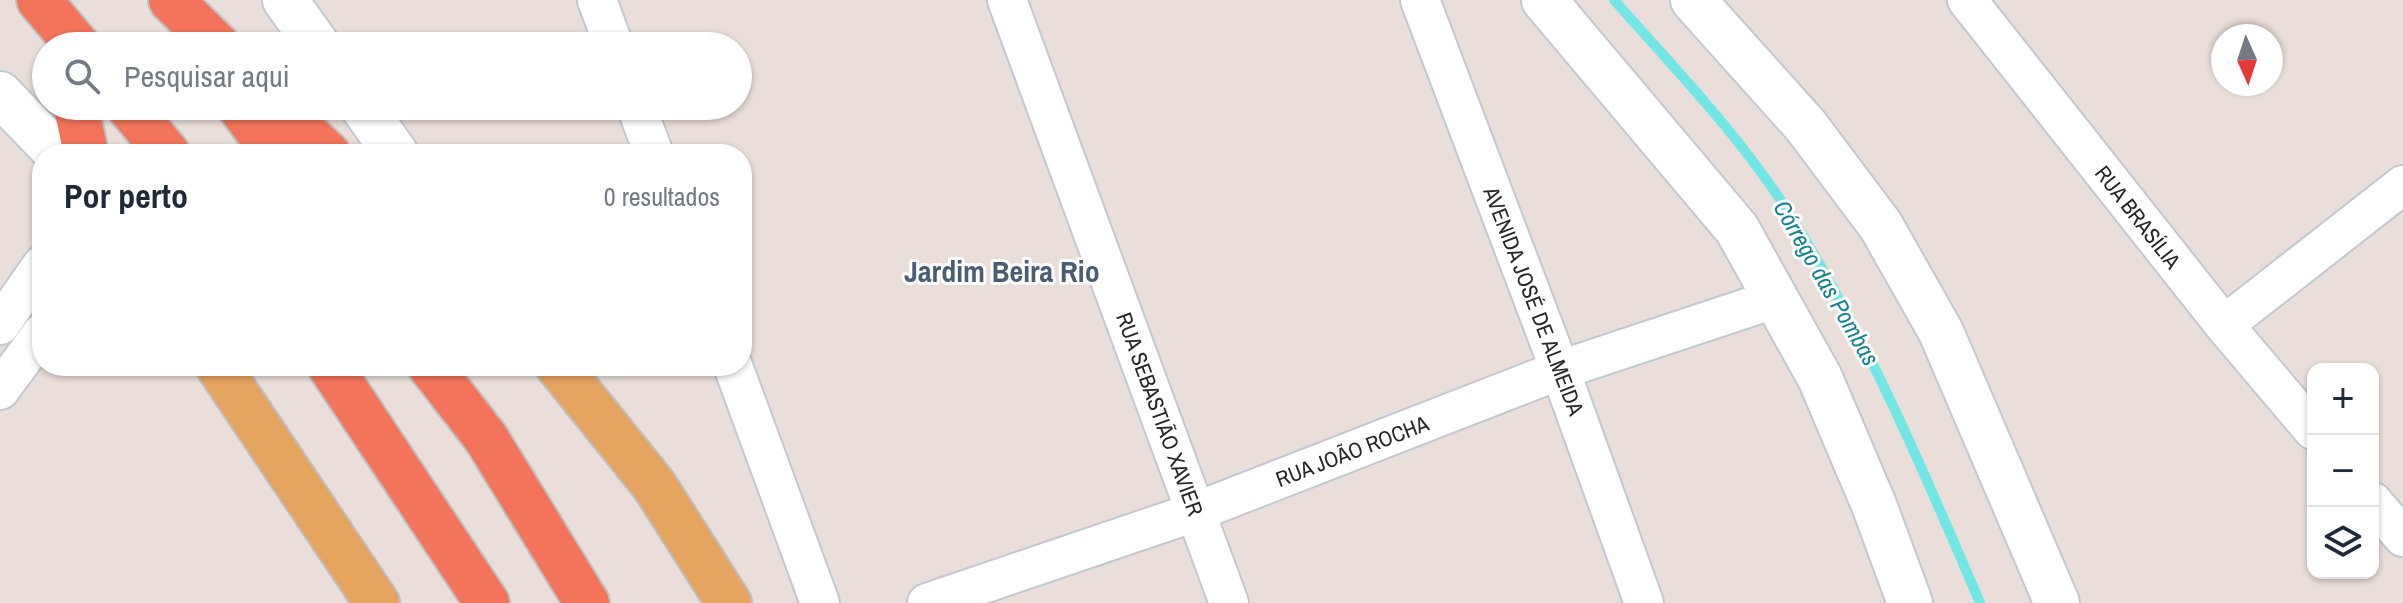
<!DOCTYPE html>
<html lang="pt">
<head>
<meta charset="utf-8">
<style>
	:root { --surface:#fff; --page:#f6f6f7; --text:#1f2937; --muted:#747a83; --line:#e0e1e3 }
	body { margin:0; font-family:"Archivo Narrow",sans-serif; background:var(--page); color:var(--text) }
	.controls { position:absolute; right:24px; bottom:24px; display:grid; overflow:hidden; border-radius:16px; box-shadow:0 2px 6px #0004 }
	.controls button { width:72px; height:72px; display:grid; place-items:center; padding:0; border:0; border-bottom:2px solid var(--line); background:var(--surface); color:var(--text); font:40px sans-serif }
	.compass { position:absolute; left:2211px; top:24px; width:72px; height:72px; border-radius:50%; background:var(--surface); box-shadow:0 2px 6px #0004; rotate:177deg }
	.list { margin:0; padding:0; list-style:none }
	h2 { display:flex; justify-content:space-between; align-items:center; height:104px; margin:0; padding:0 32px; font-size:34px }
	h2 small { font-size:26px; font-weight:400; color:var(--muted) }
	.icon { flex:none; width:44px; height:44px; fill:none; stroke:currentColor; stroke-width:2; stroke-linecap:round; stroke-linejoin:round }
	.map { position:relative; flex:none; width:2403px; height:603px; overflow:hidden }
	.search { position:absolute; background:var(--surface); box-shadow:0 2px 6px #0004; left:32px; top:32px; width:720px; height:88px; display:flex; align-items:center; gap:20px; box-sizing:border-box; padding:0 28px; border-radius:44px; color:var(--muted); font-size:30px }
	.panel { position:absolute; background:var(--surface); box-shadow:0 2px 6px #0004; left:32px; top:144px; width:720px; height:232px; border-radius:32px }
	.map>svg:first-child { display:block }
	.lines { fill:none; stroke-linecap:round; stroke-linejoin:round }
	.stream { stroke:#72e5e5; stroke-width:10 }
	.street-casing { stroke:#c2c8d0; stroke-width:42 }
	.secondary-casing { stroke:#c2c8d0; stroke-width:48 }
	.primary-casing { stroke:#bebebe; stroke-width:48 }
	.highway-casing { stroke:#bebebe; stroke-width:48 }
	.street { stroke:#fff; stroke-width:38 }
	.secondary { stroke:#fff; stroke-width:44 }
	.primary { stroke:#e6a461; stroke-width:44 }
	.highway { stroke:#f3745b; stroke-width:44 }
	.labels { text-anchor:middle; stroke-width:6; stroke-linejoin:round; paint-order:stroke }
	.street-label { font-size:22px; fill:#272727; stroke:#fff }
	.water-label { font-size:24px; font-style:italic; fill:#16838d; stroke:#fff }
	.district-label { font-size:30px; font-weight:bold; fill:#4b5d74; stroke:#fff }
</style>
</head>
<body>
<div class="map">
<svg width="2403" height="603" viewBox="0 0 2403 603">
	<rect width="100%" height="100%" fill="#e9ded9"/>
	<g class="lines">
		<!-- stream -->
		<path class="stream" d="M1614 0C1677 71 1744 140 1794 221 1869 342 1924 472 1980 603"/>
		<!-- street casing -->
		<g class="street-casing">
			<path id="street" d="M597 0 614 46
				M1007 0 1229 603
				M1420 0 1560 370 1644 603
				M1967 0 2224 325 2313 430
				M636 106 654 154
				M0 325 42 265
				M2224 325 2403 185
				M733 366 820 603
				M0 390 42 333
				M2373 502 2403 537
				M927 603 1195 512 1560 370 1777 298"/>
		</g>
		<!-- secondary casing -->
		<g class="secondary-casing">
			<path id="secondary" d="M285 0 318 46
				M1544 0 1737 229 1820 378 1874 505 1910 603
				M1693 0 1806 126 1881 226 1941 332 2057 603
				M0 94 58 154
				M362 106 396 154"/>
		</g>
		<!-- primary casing -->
		<g class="primary-casing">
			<path id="primary" d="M218 366 377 603
				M558 366 654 485 729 603"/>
		</g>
		<!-- highway casing -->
		<g class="highway-casing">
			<path id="highway" d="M39 0 78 46
				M171 0 218 46
				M76 106 86 154
				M128 106 168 154
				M239 106 275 154
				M276 106 328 154
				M330 366 487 603
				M430 366 486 438 587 603"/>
		</g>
		<!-- street -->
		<use href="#street" class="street"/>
		<!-- secondary -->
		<use href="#secondary" class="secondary"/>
		<!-- primary -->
		<use href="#primary" class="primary"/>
		<!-- highway -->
		<use href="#highway" class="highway"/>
	</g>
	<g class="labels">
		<!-- street labels -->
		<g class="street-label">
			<text transform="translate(2138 217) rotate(52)" y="8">RUA BRASÍLIA</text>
			<text transform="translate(1534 301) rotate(69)" y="8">AVENIDA JOSÉ DE ALMEIDA</text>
			<text transform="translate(1160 414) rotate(70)" y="8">RUA SEBASTIÃO XAVIER</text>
			<text transform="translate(1352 451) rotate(-21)" y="8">RUA JOÃO ROCHA</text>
		</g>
		<!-- water labels -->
		<g class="water-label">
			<text transform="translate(1826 283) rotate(60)" y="8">Córrego das Pombas</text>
		</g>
		<!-- district labels -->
		<g class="district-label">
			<text x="1002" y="282">Jardim Beira Rio</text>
		</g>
	</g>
</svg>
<div class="controls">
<button>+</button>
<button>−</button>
<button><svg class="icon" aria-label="layers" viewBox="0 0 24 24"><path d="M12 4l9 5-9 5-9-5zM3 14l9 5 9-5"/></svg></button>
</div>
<svg class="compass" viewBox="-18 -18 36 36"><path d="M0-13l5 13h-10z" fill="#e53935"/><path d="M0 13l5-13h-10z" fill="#747a83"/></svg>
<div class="search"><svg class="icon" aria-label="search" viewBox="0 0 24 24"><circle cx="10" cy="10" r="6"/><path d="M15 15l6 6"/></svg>Pesquisar aqui</div>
<section class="panel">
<h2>Por perto<small>0 resultados</small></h2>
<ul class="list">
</ul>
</section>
</div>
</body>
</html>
